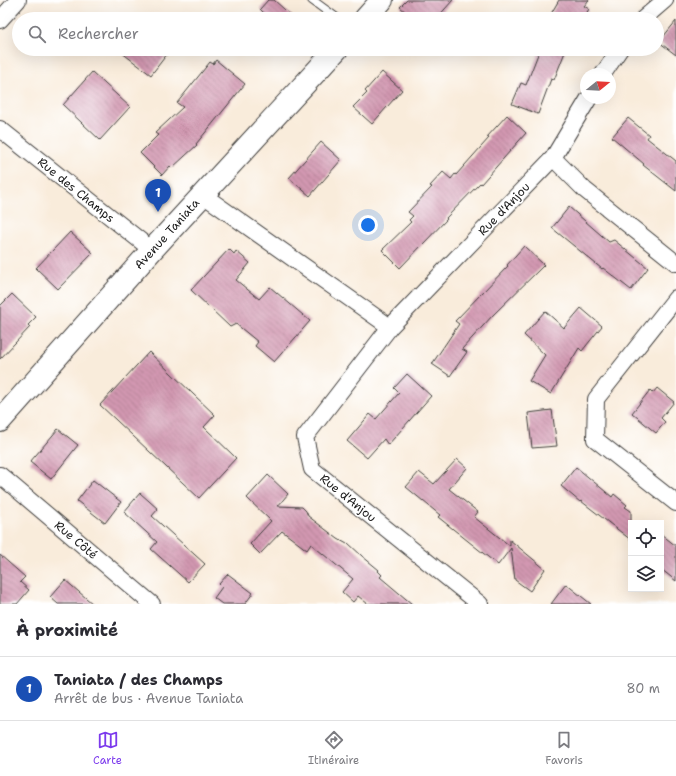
<!DOCTYPE html>
<html lang="fr">
<head>
<meta charset="utf-8">
<style>
	:root { --surface:#fff; --page:#f2f2f3; --text:#2b2b33; --muted:#7c7c81; --line:#e1e1e2; --accent:#7c3aed }
	body { margin:0; font-family:"Shantell Sans",sans-serif; background:var(--page); color:var(--text) }
	.controls { position:absolute; right:12px; bottom:12px; display:grid; overflow:hidden; border-radius:0px; box-shadow:0 4px 16px #0002 }
	.controls button { width:36px; height:36px; display:grid; place-items:center; padding:0; border:0; border-bottom:1px solid var(--line); background:var(--surface); color:var(--text); font:20px sans-serif }
	.compass { position:absolute; left:580px; top:68px; width:36px; height:36px; border-radius:50%; background:var(--surface); box-shadow:0 4px 16px #0002; rotate:72deg }
	.you { position:absolute; left:368px; top:225px; width:14px; height:14px; margin:-10px; border:3px solid #fff; border-radius:50%; background:#1a73e8; box-shadow:0 0 0 6px #1a73e833 }
	.badge { display:grid; place-items:center; width:26px; height:26px; border-radius:50%; background:var(--accent); color:#fff; font-size:13px; font-weight:700 }
	.pin { position:absolute; translate:-50% -33px; filter:drop-shadow(0 1px 2px #0008) }
	.pin::after { content:''; position:absolute; top:21px; width:14px; height:12px; background:inherit; clip-path:polygon(0 0,100% 0,50% 100%) }
	.list { margin:0; padding:0; list-style:none }
	h2 { display:flex; justify-content:space-between; align-items:center; height:52px; margin:0; padding:0 16px; font-size:17px }
	h2 small { font-size:13px; font-weight:400; color:var(--muted) }
	.list li { display:grid; grid-template-columns:26px 1fr auto; gap:12px; align-items:center; box-sizing:border-box; height:64px; padding:0 16px; border-top:1px solid var(--line) }
	.list b { display:block; font-size:15px; white-space:nowrap }
	.list p { margin:0; font-size:13px; white-space:nowrap; color:var(--muted) }
	.list em { font-size:13px; font-style:normal; color:var(--muted) }
	.icon { flex:none; width:22px; height:22px; fill:none; stroke:currentColor; stroke-width:2; stroke-linecap:round; stroke-linejoin:round }
	.map { position:relative; flex:none; width:676px; height:604px; overflow:hidden }
	.search { position:absolute; background:var(--surface); box-shadow:0 4px 16px #0002; left:12px; right:12px; top:12px; height:44px; display:flex; align-items:center; gap:10px; box-sizing:border-box; padding:0 14px; border-radius:22px; color:var(--muted); font-size:15px }
	.sheet { height:116px; background:var(--surface) }
	nav { display:flex; justify-content:space-around; align-items:center; box-sizing:border-box; height:56px; border-top:1px solid var(--line); background:var(--surface); font-size:11px; color:var(--muted) }
	nav a { display:grid; justify-items:center; gap:2px }
	nav .on { color:var(--accent) }
	.map>svg:first-child { display:block }
	.building { fill:url(#building-back-hatch) }
	.lines { fill:none; stroke-linecap:round; stroke-linejoin:round }
	.lane-casing { stroke:#3d3b39; stroke-width:10 }
	.street-casing { stroke:#3d3b39; stroke-width:18 }
	.secondary-casing { stroke:#3d3b39; stroke-width:24 }
	.lane { stroke:#fff; stroke-width:8 }
	.street { stroke:#fff; stroke-width:16 }
	.secondary { stroke:#fff; stroke-width:22 }
	.labels { text-anchor:middle; stroke-width:3.5; stroke-linejoin:round; paint-order:stroke }
	.street-label { font-size:12px; fill:#1c1c1c; stroke:#fff }
</style>
</head>
<body>
<div class="map">
<svg width="676" height="604" viewBox="0 0 676 604">
	<defs>
		<pattern id="building-back-hatch" width="6" height="6" patternUnits="userSpaceOnUse"><rect width="6" height="6" fill="#d297b1"/><path d="M-1 5l2 2M0 0l6 6M5-1l2 2" fill="none" stroke="#aa7a8f"/></pattern>
	</defs>
	<rect width="100%" height="100%" fill="#fff"/>
	<filter id="ink" filterUnits="userSpaceOnUse"><feTurbulence type="fractalNoise" baseFrequency=".025" numOctaves="2"/><feDisplacementMap in="SourceGraphic" scale="8" xChannelSelector="R" yChannelSelector="G"/><feConvolveMatrix kernelMatrix="1 2 1 2 8 2 1 2 1" color-interpolation-filters="sRGB"/></filter>
	<filter id="wash" filterUnits="userSpaceOnUse"><feTurbulence type="fractalNoise" baseFrequency=".012" numOctaves="4" result="noise"/><feDisplacementMap in="SourceGraphic" scale="16" xChannelSelector="R" yChannelSelector="G"/><feGaussianBlur stdDeviation="0.9" result="paint"/><feColorMatrix in="noise" values="0 0 0 0 0 0 0 0 0 0 0 0 0 0 0 0 0 1.4 0 .05"/><feComposite in="paint" operator="in"/></filter>
	<g filter="url(#wash)">
		<rect width="100%" height="100%" fill="#f9ecdb"/>
		<g id="blocks">
			<!-- building -->
			<path class="building" d="M268 0H274L295 19H258L264 13 260 9Z
				M407 0H453L436 19H414L400 7Z
				M559 0H589L584 6 589 9 583 19H548Z
				M676 21V55L659 42Z
				M117 49H171L151 75Z
				M540 49H556L565 52 554 80 551 79 538 114 512 104 521 83 526 85Z
				M216 60 245 84 196 144 197 145 172 168 170 166 162 175 140 153 158 135 155 133 183 107 177 103 210 62 213 64Z
				M92 72 130 107 100 140 63 105Z
				M382 72 402 90 372 124 353 107 367 93 365 91Z
				M507 115 526 133 481 184 480 183 446 218 447 219 400 268 382 250 411 222 409 220 413 216 408 212 432 187 430 186 443 172 451 179 455 174 456 175 489 138 487 137Z
				M628 118 649 135 647 138 676 161V191L643 165 644 164 612 137Z
				M321 142 341 160 310 196 289 178Z
				M569 207 609 242 614 240 648 268 631 290 603 268 602 269 552 228Z
				M70 232 93 253 58 289 36 268Z
				M524 246 544 265 493 315 462 349 467 352 450 376 432 364 459 324 455 321 508 266 507 265Z
				M229 249 234 254 236 251 250 263 236 280 259 299 270 287 310 321 274 362 255 346 258 342 236 324 230 327 191 290Z
				M12 294 36 317 28 325 30 327 0 359V306Z
				M581 308 602 326 582 351 579 348 551 394 529 381 545 355 524 335 545 311 564 328Z
				M149 352 215 415 204 427 236 458 199 498 100 405Z
				M407 374 431 396 388 445 384 439 367 458 347 441 370 414 376 419 399 393 394 388Z
				M657 388 674 402 661 418 665 422 656 433 632 413 650 390 653 393Z
				M552 410 557 446 532 448 528 413Z
				M58 429 78 445 51 479 30 462Z
				M457 459 467 468 449 489 478 512 474 517 510 546V540L545 569 530 591 515 580 511 548 498 565 438 517 440 515 406 487 419 472 434 484Z
				M576 467 612 497 614 494 627 505 625 507 631 511V540L581 501 580 502 561 486Z
				M268 475 288 494 278 506 302 507 306 511 308 516 338 539 347 544 348 543 362 556 379 570 378 571 382 575 380 577 412 604H368L358 596 353 602 342 592 353 579 311 544 307 550 282 531 260 554 250 544 271 521 247 498Z
				M93 480 121 502 105 523 77 501Z
				M140 493 158 509 152 516 205 564 188 582 151 549 157 542 124 512Z
				M661 534 676 546V581L661 569Z
				M0 555 25 577 20 582 29 590 17 604H0Z
				M228 574 253 593 245 604H222L214 598 222 587 219 584Z
				M65 580 93 604H58L50 597Z
				M566 584 591 604H551Z"/>
		</g>
	</g>
	<g filter="url(#ink)">
		<use href="#blocks" fill-opacity="0" stroke="#3d3b39" stroke-width="1"/>
		<g class="lines">
			<!-- lane casing -->
			<g class="lane-casing">
				<path id="lane" d="M312 0 338 19"/>
			</g>
			<!-- street casing -->
			<g class="street-casing">
				<path id="street" d="M643 19 665 0
					M0 20 18 0
					M603 74 620 49
					M0 129 152 250
					M553 158 589 98
					M203 195 390 327
					M676 298 596 399 595 439 676 503
					M0 475 152 604
					M480 604 312 469 305 437 390 327 553 158 585 190 676 263"/>
			</g>
			<!-- secondary casing -->
			<g class="secondary-casing">
				<path id="secondary" d="M365 19 382 0
					M0 421 152 250 337 49"/>
			</g>
			<!-- lane -->
			<use href="#lane" class="lane"/>
			<!-- street -->
			<use href="#street" class="street"/>
			<!-- secondary -->
			<use href="#secondary" class="secondary"/>
		</g>
	</g>
	<g class="labels">
		<!-- street labels -->
		<g class="street-label">
			<text transform="translate(76 190) rotate(39)" y="4">Rue des Champs</text>
			<text transform="translate(504 209) rotate(-46)" y="4">Rue d'Anjou</text>
			<text transform="translate(167 234) rotate(-48)" y="4">Avenue Taniata</text>
			<text transform="translate(348 498) rotate(39)" y="4">Rue d'Anjou</text>
			<text transform="translate(76 540) rotate(40)" y="4">Rue Côté</text>
		</g>
	</g>
</svg>
<div class="controls">
<button><svg class="icon" aria-label="locate" viewBox="0 0 24 24"><circle cx="12" cy="12" r="6"/><path d="M12 2v4M12 18v4M2 12h4M18 12h4"/></svg></button>
<button><svg class="icon" aria-label="layers" viewBox="0 0 24 24"><path d="M12 4l9 5-9 5-9-5zM3 14l9 5 9-5"/></svg></button>
</div>
<svg class="compass" viewBox="-18 -18 36 36"><path d="M0-13l5 13h-10z" fill="#e53935"/><path d="M0 13l5-13h-10z" fill="#7c7c81"/></svg>
<div class="you"></div>
<div class="pin badge" style="left:158px;top:212px;background:#1a4fb4">1</div>
<div class="search"><svg class="icon" aria-label="search" viewBox="0 0 24 24"><circle cx="10" cy="10" r="6"/><path d="M15 15l6 6"/></svg>Rechercher</div>
</div>
<section class="sheet">
<h2>À proximité<small></small></h2>
<ul class="list">
<li><span class="badge" style="background:#1a4fb4">1</span><div><b>Taniata / des Champs</b><p>Arrêt de bus · Avenue Taniata</p></div><em>80 m</em></li>
</ul>
</section>
<nav>
<a class="on"><svg class="icon" aria-label="map" viewBox="0 0 24 24"><path d="M3 6l6-2 6 2 6-2v14l-6 2-6-2-6 2zM9 4v14M15 6v14"/></svg>Carte</a>
<a><svg class="icon" aria-label="directions" viewBox="0 0 24 24"><path d="M12 3l9 9-9 9-9-9zM9 14v-3h6M13 9l2 2-2 2"/></svg>Itinéraire</a>
<a><svg class="icon" aria-label="saved" viewBox="0 0 24 24"><path d="M7 4h10v16l-5-4-5 4z"/></svg>Favoris</a>
</nav>
</body>
</html>
